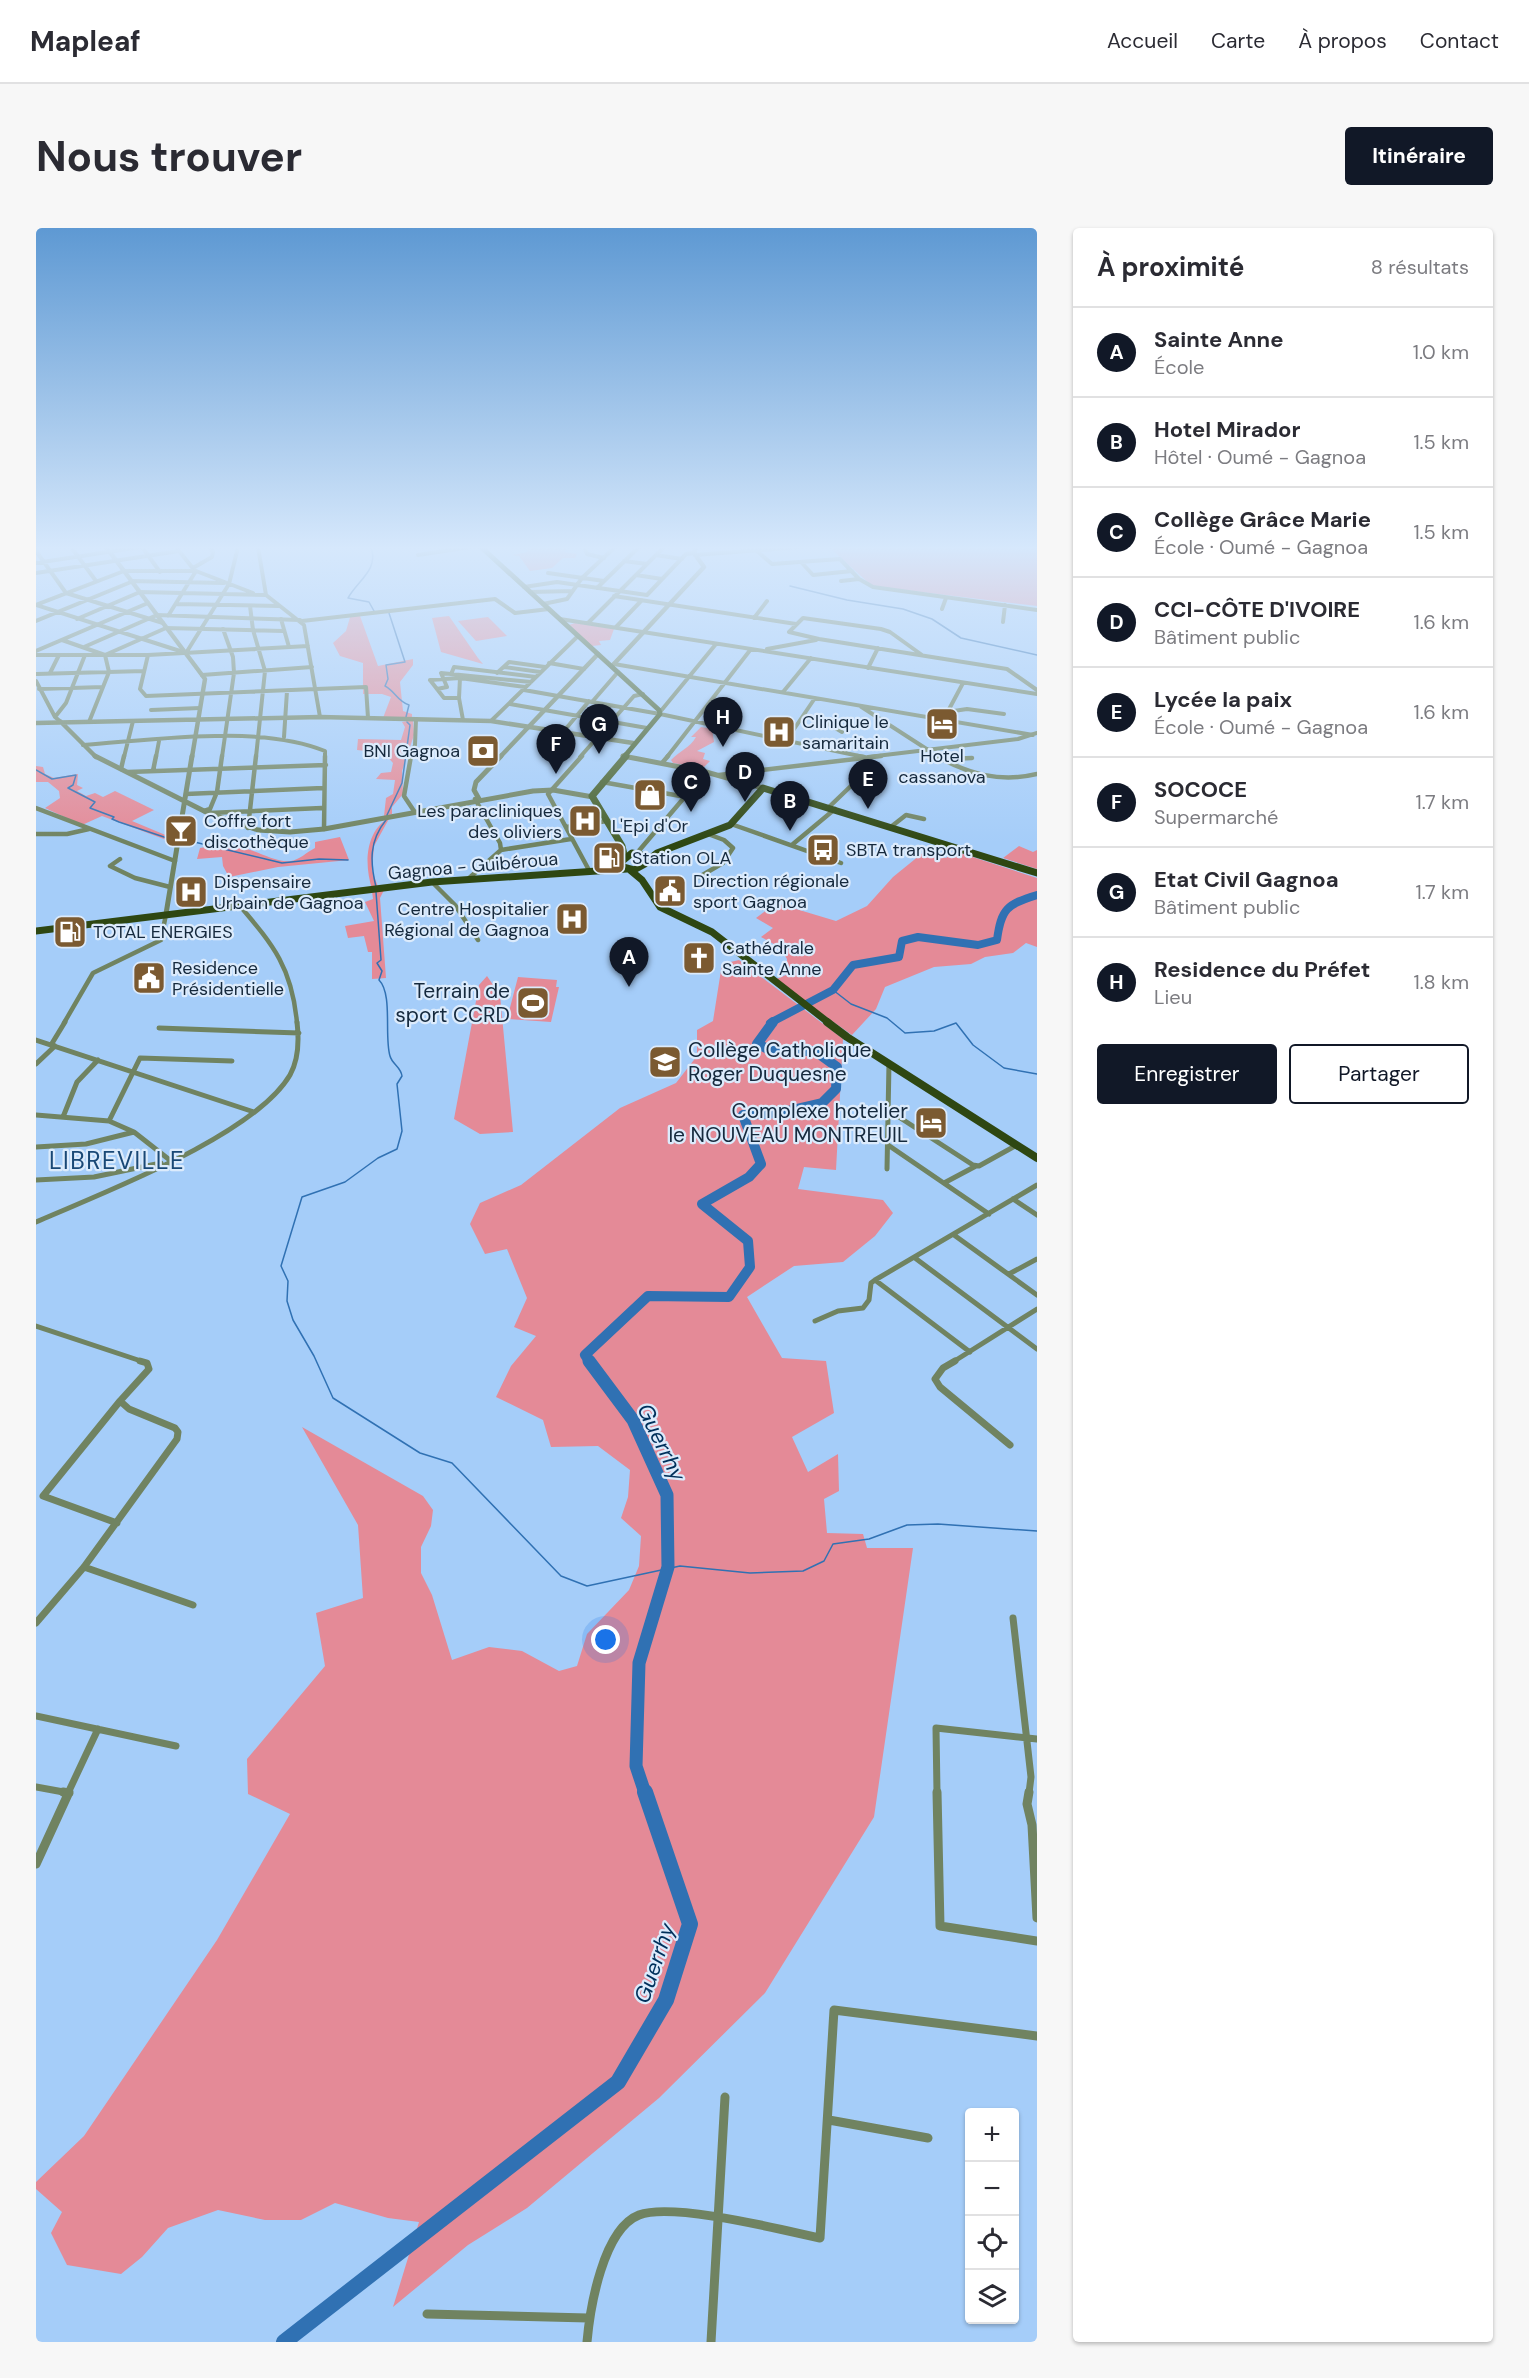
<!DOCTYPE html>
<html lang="fr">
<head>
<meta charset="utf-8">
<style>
	:root { --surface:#fff; --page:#f7f7f7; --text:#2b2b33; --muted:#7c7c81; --line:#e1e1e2; --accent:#111827 }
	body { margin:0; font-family:"DM Sans",sans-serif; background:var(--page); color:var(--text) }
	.controls { position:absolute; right:18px; bottom:18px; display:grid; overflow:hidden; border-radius:6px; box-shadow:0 2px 4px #0004 }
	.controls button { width:54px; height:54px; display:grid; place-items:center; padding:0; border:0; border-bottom:2px solid var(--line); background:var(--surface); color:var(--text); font:30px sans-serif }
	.you { position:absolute; left:570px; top:1412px; width:21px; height:21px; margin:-15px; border:4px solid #fff; border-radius:50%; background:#1a73e8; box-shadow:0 0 0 9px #1a73e833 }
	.badge { display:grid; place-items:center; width:39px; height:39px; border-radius:50%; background:var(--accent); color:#fff; font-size:20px; font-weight:700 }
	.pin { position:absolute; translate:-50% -50px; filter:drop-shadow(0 2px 3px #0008) }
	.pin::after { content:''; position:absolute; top:32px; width:21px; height:18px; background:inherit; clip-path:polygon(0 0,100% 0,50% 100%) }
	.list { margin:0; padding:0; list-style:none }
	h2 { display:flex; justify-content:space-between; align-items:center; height:78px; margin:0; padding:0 24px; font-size:26px }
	h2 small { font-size:20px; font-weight:400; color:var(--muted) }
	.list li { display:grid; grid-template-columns:39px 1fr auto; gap:18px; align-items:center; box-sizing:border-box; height:90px; padding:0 24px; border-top:2px solid var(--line) }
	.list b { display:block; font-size:22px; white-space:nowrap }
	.list p { margin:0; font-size:20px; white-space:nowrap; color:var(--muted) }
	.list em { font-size:20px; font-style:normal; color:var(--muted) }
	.actions { display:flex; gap:12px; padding:18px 24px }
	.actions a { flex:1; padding:14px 0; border:2px solid var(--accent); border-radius:6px; text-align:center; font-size:21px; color:var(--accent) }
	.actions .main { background:var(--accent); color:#fff }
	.icon { flex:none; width:33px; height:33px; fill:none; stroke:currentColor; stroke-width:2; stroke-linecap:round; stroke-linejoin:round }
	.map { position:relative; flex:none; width:1001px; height:2114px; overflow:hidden; border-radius:6px }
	header { display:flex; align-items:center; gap:36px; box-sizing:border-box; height:84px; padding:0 30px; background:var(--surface); border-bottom:2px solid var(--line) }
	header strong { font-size:28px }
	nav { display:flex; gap:33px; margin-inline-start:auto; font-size:21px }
	.intro { display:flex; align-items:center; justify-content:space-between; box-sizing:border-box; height:144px; padding:0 36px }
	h1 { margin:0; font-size:42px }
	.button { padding:15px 27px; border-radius:6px; background:var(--accent); color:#fff; font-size:21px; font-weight:700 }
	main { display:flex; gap:36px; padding:0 36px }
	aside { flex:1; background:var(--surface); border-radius:6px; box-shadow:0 2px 4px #0004 }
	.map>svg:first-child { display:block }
	.green { fill:#e48a97 }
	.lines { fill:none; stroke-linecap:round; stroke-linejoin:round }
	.stream { stroke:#3071b3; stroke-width:1.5 }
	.river-far3 { stroke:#3071b3; stroke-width:8 }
	.river-far2 { stroke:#3071b3; stroke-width:10 }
	.river-far1 { stroke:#3071b3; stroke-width:13 }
	.river { stroke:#3071b3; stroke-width:16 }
	.minor-far4 { stroke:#708361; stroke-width:4 }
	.minor-far3 { stroke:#708361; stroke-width:4.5 }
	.minor-far2 { stroke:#708361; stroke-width:5 }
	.minor-far1 { stroke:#708361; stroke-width:7 }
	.minor { stroke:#708361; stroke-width:9 }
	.tertiary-far1 { stroke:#708361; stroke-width:4.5 }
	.tertiary { stroke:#708361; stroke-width:5 }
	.secondary-far1 { stroke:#47612d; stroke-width:5 }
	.secondary { stroke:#47612d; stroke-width:7 }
	.primary-far1 { stroke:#2e4712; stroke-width:7 }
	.primary { stroke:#2e4712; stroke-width:8 }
	.labels { text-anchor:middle; stroke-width:4.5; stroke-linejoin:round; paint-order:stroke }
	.far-poi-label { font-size:18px; fill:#15293d; stroke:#dcebfc; text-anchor:start }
	.far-street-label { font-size:18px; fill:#15293d; stroke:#dcebfc }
	.poi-label { font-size:21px; fill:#15293d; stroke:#dcebfc; text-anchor:end }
	.water-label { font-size:22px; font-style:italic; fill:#00305b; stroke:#dcebfc }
	.quarter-label { font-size:24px; letter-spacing:1.5px; fill:#194876; stroke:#dcebfc }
</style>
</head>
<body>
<header>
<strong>Mapleaf</strong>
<nav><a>Accueil</a><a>Carte</a><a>À propos</a><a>Contact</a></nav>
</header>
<div class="intro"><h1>Nous trouver</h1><a class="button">Itinéraire</a></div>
<main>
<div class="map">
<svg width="1001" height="2114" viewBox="0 0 1001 2114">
	<rect width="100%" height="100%" fill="#a5cdf9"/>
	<!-- green -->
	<path class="green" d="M492 319H527L530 321 529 324 541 326 539 330H527L516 340 494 343 483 328 476 327 491 324Z
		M793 319H1001V378L836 358Z
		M315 386 324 388 342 438 377 431V437L364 454 367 483 376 486V489L347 490 355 469 346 466H327V435L304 428 297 415 310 403Z
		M413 388 442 430 447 436 405 424 396 390Z
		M452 389 471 408 440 413 422 393Z
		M539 395 578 401 574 412 563 413 565 417 556 418 533 397Z
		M377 492 378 507 366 543 367 566 356 579V586L348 588 350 570 357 566 359 552 340 551 345 545 355 544 357 535 348 525 321 522 322 511 365 512 369 499 366 494Z
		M665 499 676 501 678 514 661 523 669 525 667 531 674 533 667 540 637 535 635 532C643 523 654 520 660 509H655Z
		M0 538 7 539 9 546 18 550 42 546 41 557 47 560 41 563 50 568 59 565 67 569 79 563 118 582 96 593 139 611 136 614 66 588 46 597 9 580 24 570 23 563 12 554H0Z
		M354 589 338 618 336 642 342 659 336 661C328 636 329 603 354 589Z
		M304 609 313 632 242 639 193 649 187 638 186 629 161 631 164 620C183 616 188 620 205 620 217 620 238 635 255 633 263 632 271 624 279 620V614Z
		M983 618 997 624 1001 622V641L967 630Z
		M889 623 910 630 918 623 1001 650V719L990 715 977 725 949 729 935 736 898 739 849 759 840 781 816 807 738 752 750 747 751 731 743 719 725 709 737 700 720 690 740 675 800 693 831 678 857 649Z
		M348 662 344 670 350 750 336 751V724H332L328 708 312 710 309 698 338 693 329 674 337 671 336 663Z
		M703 732 807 811 800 942 768 939 762 961 847 972 857 985 839 1008 807 1034 758 1038 711 1069 746 1130 790 1133 798 1185 756 1209 772 1244 802 1226 803 1263 788 1271 791 1305 827 1306 831 1320H877L838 1589 729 1765 623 1870 491 1980 432 2017 357 2079 383 1994 352 1990 299 1975 265 1992H229L182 1982 132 2000 106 2029 85 2046 31 2037 15 2005 26 1984 0 1961V1954L48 1908 181 1712 254 1586 212 1566 211 1531 289 1438 280 1385 327 1370 322 1297 266 1199 387 1268 397 1282 395 1298 385 1319V1345L396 1367 416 1432 453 1419 486 1423 523 1443 541 1438 551 1406 593 1362 603 1338 605 1308 585 1290 592 1269 594 1242 562 1218 515 1219 507 1192 460 1169 475 1138 500 1108 478 1099 491 1070 471 1021 449 1026 434 996 444 975 485 957 584 880 640 855 661 828V802L677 793 686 736Z
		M451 748 464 767 477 904 444 906 418 891 443 757Z
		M482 749 521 752 520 759H523L515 794 471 791Z"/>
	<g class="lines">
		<!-- stream -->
		<path class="stream" d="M335 319C343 342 322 352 312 370L333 374 338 383
			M754 358 811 372 867 381 896 391 925 410 1001 427
			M353 385 369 434 350 437 352 451 349 458C359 463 361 473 373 477L370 489
			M0 542 16 551 40 547 37 557 32 560 59 574 54 580 78 589 76 591 83 594 134 611
			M351 587 366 555 374 497 371 494
			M150 612 246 635 283 631 312 632
			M340 659C334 634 333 613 350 592
			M340 664 345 732 341 735 346 743 343 752C357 766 348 809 354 828 356 836 365 839 366 848L361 856 366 903 361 921 342 930 309 954 266 969 245 1038 252 1053 251 1073 257 1092 278 1128 297 1170 384 1225 416 1235 525 1348 551 1358 644 1338 714 1345 767 1343 788 1333 797 1316 833 1311 871 1297 902 1296 1001 1303
			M797 762 815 776 851 790 869 805 898 803 920 795 937 817 968 840 1001 846"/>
		<!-- river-far3 -->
		<path class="river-far3" d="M734 795 797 762 817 737 863 729 866 713 882 709 942 717 961 712C965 681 971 676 1001 667"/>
		<!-- river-far2 -->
		<path class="river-far2" d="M554 1134 549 1127 612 1068 693 1069 714 1039 712 1013 666 976 713 949 725 936 707 887 743 885 786 875 800 861 801 839 779 823H737L721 816 737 794"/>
		<!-- river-far1 -->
		<path class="river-far1" d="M553 1133 597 1192 631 1267 632 1339 603 1435 600 1538 609 1565"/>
		<!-- river -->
		<path class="river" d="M248 2114 582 1854 630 1772 654 1696 609 1564"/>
		<!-- minor-far4 -->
		<path class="minor-far4" d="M35 319 60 353
			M106 319 124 344
			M140 319 159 343
			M222 319 230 367
			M549 321 551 326 568 330
			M0 323 30 365 127 395
			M721 323 736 336 804 331 823 351 837 359 1001 382
			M382 327 435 319
			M620 327 646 331
			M659 327 764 319
			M588 333 611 336
			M765 334 777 347 816 343
			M0 335 104 319
			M157 340 176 329 177 324 173 319
			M0 345 143 323
			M512 345 568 353
			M600 347 626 351
			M95 353 188 355
			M805 353 823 351
			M488 359 521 354 611 367 650 326 658 325
			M561 360 603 319
			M494 364 536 363
			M578 368 760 396
			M140 376 243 378
			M507 376 531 371 546 350 579 319
			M0 377 88 343H160L217 365
			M0 377 144 423
			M214 378 217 402 229 443 220 529
			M906 381 910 370
			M132 388 160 343
			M718 390 731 373
			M41 391 104 364 230 367 268 397 284 489
			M245 391 253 419
			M524 391 1001 466
			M0 393 95 354
			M266 393 459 371 479 385 513 381
			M967 394 969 377
			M552 395 628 319
			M580 399 606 372
			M26 412 69 427 130 400 247 403
			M48 419 121 387 264 392
			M731 421 780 412
			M0 423 112 375
			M150 425 193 356 202 319
			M0 427H112L272 418
			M112 427 104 461 110 468 330 459 332 490
			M886 427 854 404 845 401 767 390 753 404 783 411 971 441 1001 462
			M513 435 548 441
			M578 436 997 507
			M468 439 504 444
			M832 440 842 420
			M416 444 418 439 500 449
			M14 445 23 427
			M461 445 473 434 509 439
			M0 446 108 443
			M166 447 276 439
			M394 452 424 450 489 459
			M394 452 408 470H423L427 492
			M0 453 19 489 25 494
			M3 461 67 459
			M401 461 411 459 405 445 495 454
			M488 462 624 486 828 529
			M747 464 775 430
			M423 470 424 450
			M556 474 582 444
			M474 476 611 500
			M824 478 903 529
			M115 482 164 480
			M624 484 680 416
			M911 484 931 481 968 486
			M911 485 927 455
			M768 487 789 494 806 504
			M19 489 30 475 49 427
			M455 493 542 408
			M53 494 73 444 69 427
			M528 503 553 473
			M248 509 251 463
			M750 513 779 470
			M47 517C118 512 223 496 289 523V529
			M88 529 97 493
			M120 529 123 513
			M186 529 198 445 197 429 187 401
			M375 529 379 517 380 491
			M544 529 598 468 607 466
			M631 529 715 421
			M832 529 982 511 1001 505"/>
		<!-- minor-far3 -->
		<path class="minor-far3" d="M375 528 368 568 378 583
			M546 528 512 566 554 644
			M821 528 828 529
			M900 528C933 546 964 555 1001 546
			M913 531 936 530
			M626 535 632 528
			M85 541 88 528
			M117 543 120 528
			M92 544 290 537
			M683 547 845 528
			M566 554 650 569
			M150 566 287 560
			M439 571 464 615 465 622
			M793 579 817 556
			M0 580 139 633
			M168 583 174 581 181 564 186 528
			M173 585 286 580
			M695 596 805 635
			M856 598 870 587 888 591
			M530 599 571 593
			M212 600 220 528
			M288 601 289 528
			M0 606H31L53 601
			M757 616 799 581
			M601 625 670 544
			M84 631 74 638 99 650 134 659
			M663 649 687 635 697 620 688 612 672 606
			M432 651 465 622 535 611
			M396 654 419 677 442 712
			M204 678C238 718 256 740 261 795
			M28 795 57 745 125 712 130 686"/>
		<!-- minor-far2 -->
		<path class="minor-far2" d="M123 800 263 805
			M0 812 218 884
			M15 817 29 794
			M0 836 19 818
			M852 882 937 937 943 938 981 917
			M0 887 73 893 98 904 135 933
			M27 889 41 854 62 832
			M73 893 104 830 196 833
			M852 917 953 986
			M0 919 50 916 98 904
			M851 941 853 835
			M0 952 58 949 125 935
			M908 955 940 938
			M977 971 1001 987
			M0 994C66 965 218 908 254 847 263 831 263 811 261 794
			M918 1007 1001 1067
			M879 1030 1001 1121
			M973 1046 1001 1031
			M839 1052 934 1124
			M779 1093 802 1083 827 1080 833 1072 835 1055 839 1052 1001 957
			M0 1098 108 1134
			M917 1134 1001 1081"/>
		<!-- minor-far1 -->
		<path class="minor-far1" d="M919 1133 907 1140 899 1151 904 1159 974 1217
			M81 1295 7 1268 84 1173
			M48 1339 157 1377
			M977 1390 995 1549 993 1565
			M0 1395 48 1339 141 1211 142 1204 139 1200 93 1181 84 1173 113 1141 111 1135 104 1133
			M0 1488 140 1518
			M0 1559 33 1565
			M32 1565 62 1501
			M901 1565 900 1500 1001 1511"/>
		<!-- minor -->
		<path class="minor" d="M27 1564 33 1565
			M901 1564 904 1698 1001 1713
			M993 1564 991 1576 996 1597 1001 1690
			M0 1636 33 1564
			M793 1892 892 1910
			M391 2086 552 2090
			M551 2114C554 2080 567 2001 603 1987 637 1974 746 2002 784 2010L798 1782 1001 1808
			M675 2114 689 1869"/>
		<!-- tertiary-far1 -->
		<path class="tertiary-far1" d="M70 319 169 451 156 529
			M576 438 668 339 658 325 660 319
			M25 494 60 529
			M0 495 284 489 455 493 597 515
			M587 528 592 529
			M464 529 562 426"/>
		<!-- tertiary -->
		<path class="tertiary" d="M59 528 172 585 222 602 254 604 288 601 497 563 517 562 557 569
			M587 528 670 544 727 560
			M443 571 438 562 440 554 465 528
			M130 686 156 528"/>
		<!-- secondary-far1 -->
		<path class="secondary-far1" d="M445 319 623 482 624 486 588 529"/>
		<!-- secondary -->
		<path class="secondary" d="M589 630 586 618 556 568 590 528"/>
		<!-- primary-far1 -->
		<path class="primary-far1" d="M596 625 610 628 609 636 598 642 587 639 585 634Z
			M611 633 621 625 694 597 727 560 1001 645
			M594 642 606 652 624 679 676 704 793 795
			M0 703 396 654 591 641"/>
		<!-- primary -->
		<path class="primary" d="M791 794 811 809 1001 930"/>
	</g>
	<!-- sky -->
	<linearGradient id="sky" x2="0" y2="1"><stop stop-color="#5e99d3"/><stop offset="0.52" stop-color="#d6e8fc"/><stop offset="1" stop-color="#d6e8fc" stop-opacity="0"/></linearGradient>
	<rect width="1001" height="615" fill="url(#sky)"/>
	<!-- icons -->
	<defs>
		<g id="hotel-square" transform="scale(1.725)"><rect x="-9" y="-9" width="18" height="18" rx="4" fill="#7b5a31" stroke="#dcebfc"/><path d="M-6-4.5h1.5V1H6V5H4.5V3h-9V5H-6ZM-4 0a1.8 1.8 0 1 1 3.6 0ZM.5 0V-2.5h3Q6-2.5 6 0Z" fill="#fff"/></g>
		<g id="hospital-square" transform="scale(1.725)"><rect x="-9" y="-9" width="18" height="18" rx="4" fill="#7b5a31" stroke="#dcebfc"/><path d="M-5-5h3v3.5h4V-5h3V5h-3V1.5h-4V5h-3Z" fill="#fff"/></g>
		<g id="bank-square" transform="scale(1.725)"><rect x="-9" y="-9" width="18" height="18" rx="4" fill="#7b5a31" stroke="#dcebfc"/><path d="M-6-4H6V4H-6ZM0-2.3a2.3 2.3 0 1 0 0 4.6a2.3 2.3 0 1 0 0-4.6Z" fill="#fff"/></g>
		<g id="shop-square" transform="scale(1.725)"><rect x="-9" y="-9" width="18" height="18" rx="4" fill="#7b5a31" stroke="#dcebfc"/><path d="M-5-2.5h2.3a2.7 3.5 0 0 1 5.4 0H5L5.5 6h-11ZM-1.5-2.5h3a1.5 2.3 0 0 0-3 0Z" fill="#fff"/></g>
		<g id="bar-square" transform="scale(1.725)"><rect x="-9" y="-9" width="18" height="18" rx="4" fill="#7b5a31" stroke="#dcebfc"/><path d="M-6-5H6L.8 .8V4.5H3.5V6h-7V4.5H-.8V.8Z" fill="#fff"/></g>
		<g id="bus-square" transform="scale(1.725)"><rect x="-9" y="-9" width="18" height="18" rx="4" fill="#7b5a31" stroke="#dcebfc"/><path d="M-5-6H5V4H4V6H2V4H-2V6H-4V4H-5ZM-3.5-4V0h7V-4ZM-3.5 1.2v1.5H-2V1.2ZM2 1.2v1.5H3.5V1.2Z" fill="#fff"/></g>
		<g id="fuel-square" transform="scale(1.725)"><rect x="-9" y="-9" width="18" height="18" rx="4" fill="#7b5a31" stroke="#dcebfc"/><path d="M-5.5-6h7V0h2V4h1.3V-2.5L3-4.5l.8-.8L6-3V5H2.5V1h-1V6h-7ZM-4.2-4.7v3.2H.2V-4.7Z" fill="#fff"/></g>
		<g id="civic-square" transform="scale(1.725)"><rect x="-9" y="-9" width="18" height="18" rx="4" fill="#7b5a31" stroke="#dcebfc"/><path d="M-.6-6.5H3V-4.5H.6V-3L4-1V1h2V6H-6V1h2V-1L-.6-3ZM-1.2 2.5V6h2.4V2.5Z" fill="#fff"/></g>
		<g id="church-square" transform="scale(1.725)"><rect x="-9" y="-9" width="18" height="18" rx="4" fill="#7b5a31" stroke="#dcebfc"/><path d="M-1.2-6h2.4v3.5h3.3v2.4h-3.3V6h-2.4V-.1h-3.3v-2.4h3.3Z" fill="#fff"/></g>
		<g id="stadium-square" transform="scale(1.725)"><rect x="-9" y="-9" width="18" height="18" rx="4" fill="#7b5a31" stroke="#dcebfc"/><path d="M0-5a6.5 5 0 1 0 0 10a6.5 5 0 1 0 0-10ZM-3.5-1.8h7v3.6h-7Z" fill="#fff"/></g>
		<g id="school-square" transform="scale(1.725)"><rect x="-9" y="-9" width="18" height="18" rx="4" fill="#7b5a31" stroke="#dcebfc"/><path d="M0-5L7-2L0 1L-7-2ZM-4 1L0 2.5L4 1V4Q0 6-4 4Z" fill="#fff"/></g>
	</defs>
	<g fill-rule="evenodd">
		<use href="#hotel-square" x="906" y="496"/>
		<use href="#hospital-square" x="743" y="504"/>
		<use href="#bank-square" x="447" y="523"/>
		<use href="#shop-square" x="614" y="567"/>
		<use href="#hospital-square" x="549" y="593"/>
		<use href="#bar-square" x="145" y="603"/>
		<use href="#bus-square" x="787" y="622"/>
		<use href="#fuel-square" x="573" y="630"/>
		<use href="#civic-square" x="634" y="663"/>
		<use href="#hospital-square" x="155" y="664"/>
		<use href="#hospital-square" x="536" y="691"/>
		<use href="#fuel-square" x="34" y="704"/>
		<use href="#church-square" x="663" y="730"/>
		<use href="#civic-square" x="113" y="750"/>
		<use href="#stadium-square" x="497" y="775"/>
		<use href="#school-square" x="629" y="834"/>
		<use href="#hotel-square" x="895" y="895"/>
	</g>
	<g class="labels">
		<!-- far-poi labels -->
		<g class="far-poi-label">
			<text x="766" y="500">Clinique le<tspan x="766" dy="21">samaritain</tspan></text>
			<text x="424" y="529" text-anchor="end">BNI Gagnoa</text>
			<text x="906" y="534" text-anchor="middle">Hotel<tspan x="906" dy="21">cassanova</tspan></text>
			<text x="526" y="589" text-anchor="end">Les paracliniques<tspan x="526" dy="21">des oliviers</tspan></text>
			<text x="168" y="599">Coffre fort<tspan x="168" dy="21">discothèque</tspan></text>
			<text x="614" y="604" text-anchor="middle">L'Epi d'Or</text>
			<text x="810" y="628">SBTA transport</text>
			<text x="596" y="636">Station OLA</text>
			<text x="657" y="659">Direction régionale<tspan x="657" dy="21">sport Gagnoa</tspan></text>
			<text x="178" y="660">Dispensaire<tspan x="178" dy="21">Urbain de Gagnoa</tspan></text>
			<text x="513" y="687" text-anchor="end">Centre Hospitalier<tspan x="513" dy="21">Régional de Gagnoa</tspan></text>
			<text x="57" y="710">TOTAL ENERGIES</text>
			<text x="686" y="726">Cathédrale<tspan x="686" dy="21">Sainte Anne</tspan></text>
			<text x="136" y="746">Residence<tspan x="136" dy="21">Présidentielle</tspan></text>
		</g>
		<!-- far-street labels -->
		<g class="far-street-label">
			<text transform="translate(437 638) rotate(-5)" y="6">Gagnoa - Guibéroua</text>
		</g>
		<!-- poi labels -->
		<g class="poi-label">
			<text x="474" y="770">Terrain de<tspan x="474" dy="24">sport CCRD</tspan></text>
			<text x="652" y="829" text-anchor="start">Collège Catholique<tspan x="652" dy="24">Roger Duquesne</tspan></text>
			<text x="872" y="890">Complexe hotelier<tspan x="872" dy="24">le NOUVEAU MONTREUIL</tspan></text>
		</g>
		<!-- water labels -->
		<g class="water-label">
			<text transform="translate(626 1214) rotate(64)" y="8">Guerrhy</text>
			<text transform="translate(618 1735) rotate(-71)" y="8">Guerrhy</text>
		</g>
		<!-- quarter labels -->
		<g class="quarter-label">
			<text x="81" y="941">LIBREVILLE</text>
		</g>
	</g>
</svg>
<div class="controls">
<button>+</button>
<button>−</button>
<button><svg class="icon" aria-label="locate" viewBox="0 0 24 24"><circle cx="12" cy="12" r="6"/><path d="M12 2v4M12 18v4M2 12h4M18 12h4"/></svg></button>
<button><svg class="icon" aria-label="layers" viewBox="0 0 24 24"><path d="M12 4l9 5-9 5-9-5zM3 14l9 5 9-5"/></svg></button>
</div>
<div class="you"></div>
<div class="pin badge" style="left:593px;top:759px">A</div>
<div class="pin badge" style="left:754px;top:603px">B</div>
<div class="pin badge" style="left:655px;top:584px">C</div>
<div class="pin badge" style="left:709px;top:574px">D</div>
<div class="pin badge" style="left:832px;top:581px">E</div>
<div class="pin badge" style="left:520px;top:546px">F</div>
<div class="pin badge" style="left:563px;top:526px">G</div>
<div class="pin badge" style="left:687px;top:519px">H</div>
</div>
<aside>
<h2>À proximité<small>8 résultats</small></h2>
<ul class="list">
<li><span class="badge">A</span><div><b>Sainte Anne</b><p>École</p></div><em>1.0 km</em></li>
<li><span class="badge">B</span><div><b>Hotel Mirador</b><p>Hôtel · Oumé - Gagnoa</p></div><em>1.5 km</em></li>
<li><span class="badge">C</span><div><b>Collège Grâce Marie</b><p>École · Oumé - Gagnoa</p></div><em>1.5 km</em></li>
<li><span class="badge">D</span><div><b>CCI-CÔTE D'IVOIRE</b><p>Bâtiment public</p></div><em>1.6 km</em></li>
<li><span class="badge">E</span><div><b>Lycée la paix</b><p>École · Oumé - Gagnoa</p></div><em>1.6 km</em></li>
<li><span class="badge">F</span><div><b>SOCOCE</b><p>Supermarché</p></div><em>1.7 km</em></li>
<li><span class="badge">G</span><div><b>Etat Civil Gagnoa</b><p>Bâtiment public</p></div><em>1.7 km</em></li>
<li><span class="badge">H</span><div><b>Residence du Préfet</b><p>Lieu</p></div><em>1.8 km</em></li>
</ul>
<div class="actions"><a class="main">Enregistrer</a><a>Partager</a></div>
</aside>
</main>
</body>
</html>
